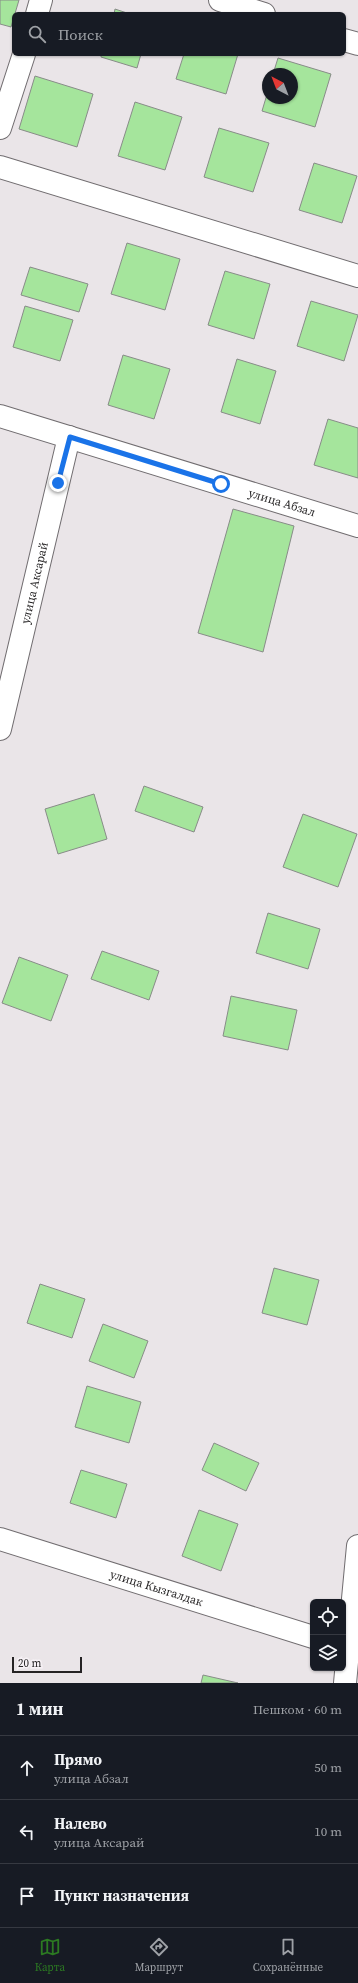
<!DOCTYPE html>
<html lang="ru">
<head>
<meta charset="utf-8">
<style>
	:root { --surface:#171b24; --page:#242831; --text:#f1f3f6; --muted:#9ea1a6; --line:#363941; --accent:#2c7a22 }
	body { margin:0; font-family:"Source Serif 4",serif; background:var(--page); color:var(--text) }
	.controls { position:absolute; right:12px; bottom:12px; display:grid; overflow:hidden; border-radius:6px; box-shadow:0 1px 3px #0004 }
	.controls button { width:36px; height:36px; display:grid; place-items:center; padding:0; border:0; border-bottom:1px solid var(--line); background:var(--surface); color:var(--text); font:20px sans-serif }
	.compass { position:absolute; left:262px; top:68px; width:36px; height:36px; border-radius:50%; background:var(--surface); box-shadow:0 1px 3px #0004; rotate:318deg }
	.scale { position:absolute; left:12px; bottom:10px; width:70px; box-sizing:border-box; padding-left:4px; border:2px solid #252324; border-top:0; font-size:11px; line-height:14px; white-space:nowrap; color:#252324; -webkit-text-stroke:3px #f7f2f6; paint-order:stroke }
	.stop { position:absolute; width:12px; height:12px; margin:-9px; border:3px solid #1a73e8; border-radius:50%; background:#fff }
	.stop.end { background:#1a73e8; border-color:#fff; box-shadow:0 1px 4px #0008 }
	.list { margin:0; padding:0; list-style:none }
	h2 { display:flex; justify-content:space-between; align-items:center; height:52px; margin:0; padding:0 16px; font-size:17px }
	h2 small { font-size:13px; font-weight:400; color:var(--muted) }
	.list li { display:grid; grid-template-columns:26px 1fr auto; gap:12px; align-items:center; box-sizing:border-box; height:64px; padding:0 16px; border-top:1px solid var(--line) }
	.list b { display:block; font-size:15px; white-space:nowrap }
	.list p { margin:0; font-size:13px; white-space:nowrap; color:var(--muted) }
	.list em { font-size:13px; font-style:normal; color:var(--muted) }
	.icon { flex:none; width:22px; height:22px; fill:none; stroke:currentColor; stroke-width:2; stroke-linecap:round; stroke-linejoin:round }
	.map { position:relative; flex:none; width:358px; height:1683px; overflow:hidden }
	.search { position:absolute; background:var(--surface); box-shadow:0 1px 3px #0004; left:12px; right:12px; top:12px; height:44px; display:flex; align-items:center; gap:10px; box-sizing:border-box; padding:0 14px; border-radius:6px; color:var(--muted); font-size:15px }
	.sheet { height:244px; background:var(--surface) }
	nav { display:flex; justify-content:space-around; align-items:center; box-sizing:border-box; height:56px; border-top:1px solid var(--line); background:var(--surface); font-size:11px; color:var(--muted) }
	nav a { display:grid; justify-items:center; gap:2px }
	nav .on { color:var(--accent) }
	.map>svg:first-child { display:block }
	.building { fill:#a5e59c; stroke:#888c88 }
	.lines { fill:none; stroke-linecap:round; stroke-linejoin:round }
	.street-casing { stroke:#716d70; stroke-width:24 }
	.street { stroke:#fff; stroke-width:22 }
	.route { stroke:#1a73e8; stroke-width:5 }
	.labels { text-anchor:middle; stroke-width:4; stroke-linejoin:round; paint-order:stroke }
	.street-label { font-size:12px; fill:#252324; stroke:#f7f2f6 }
</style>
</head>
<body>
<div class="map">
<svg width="358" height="1683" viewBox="0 0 358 1683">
	<rect width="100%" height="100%" fill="#eae5e8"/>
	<!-- building -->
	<path class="building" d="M0 0H19L11 27 0 24Z
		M115 9 130 14H114Z
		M101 54H141L137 68 101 57Z
		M184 54H238L226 94 176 79Z
		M278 58 331 74 315 127 262 111 268 91V98H292V74H273Z
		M35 76 93 94 77 147 19 129Z
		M135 102 182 117 165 170 118 156Z
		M219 128 269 143 253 192 204 177Z
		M314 163 357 176 342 223 299 210Z
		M127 243 180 259 165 310 111 294Z
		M30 267 88 284 79 312 21 295Z
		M225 271 270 284 254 339 208 325Z
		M311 301 358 315 344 361 297 346Z
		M25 306 73 320 60 361 13 347Z
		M123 355 170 369 154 419 108 405Z
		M237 359 276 371 260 424 221 412Z
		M328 419 358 428V478L314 465Z
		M233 509 294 526 263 652 198 633Z
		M144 786 203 807 194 832 135 811Z
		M94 794 107 839 58 854 45 809Z
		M303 814 357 834 338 887 283 867Z
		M268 913 320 929 308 969 256 953Z
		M102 951 159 971 149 1000 91 979Z
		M19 957 68 975 51 1021 2 1003Z
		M231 996 297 1010 288 1050 223 1036Z
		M274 1268 319 1280 307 1325 262 1313Z
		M40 1284 85 1299 72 1338 27 1323Z
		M103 1324 148 1341 134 1378 89 1361Z
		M87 1386 141 1402 129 1443 75 1427Z
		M214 1443 259 1463 246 1491 202 1470Z
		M81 1470 127 1484 116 1518 70 1503Z
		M199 1510 238 1524 221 1571 182 1556Z
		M203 1675 238 1683H201Z"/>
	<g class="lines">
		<!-- street casing -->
		<g class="street-casing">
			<g id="street">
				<path d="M220 0 264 14"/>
				<path d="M37 14 41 0"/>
				<path d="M344 40 358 44"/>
				<path d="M0 128 24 54"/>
				<path d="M0 167 358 276"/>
				<path id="s1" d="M0 416 358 526"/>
				<path id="s2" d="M0 729 69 437"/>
				<path id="s3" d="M0 1539 313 1637"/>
				<path d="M345 1683 358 1546"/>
			</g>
		</g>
		<!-- street -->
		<use href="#street" class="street"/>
	</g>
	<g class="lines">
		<!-- route -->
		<path class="route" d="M58 483 70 437 221 484"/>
	</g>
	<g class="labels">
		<!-- street labels -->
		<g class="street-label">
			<text dy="4" stroke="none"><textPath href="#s1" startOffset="295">улица Абзал</textPath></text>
			<text dy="4" stroke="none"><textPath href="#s2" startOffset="150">улица Аксарай</textPath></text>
			<text dy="4" stroke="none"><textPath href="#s3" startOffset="164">улица Кызгалдак</textPath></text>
		</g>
	</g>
</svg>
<div class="controls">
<button><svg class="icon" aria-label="locate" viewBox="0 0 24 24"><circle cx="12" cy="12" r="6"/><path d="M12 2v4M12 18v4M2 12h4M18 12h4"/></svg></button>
<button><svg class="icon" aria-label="layers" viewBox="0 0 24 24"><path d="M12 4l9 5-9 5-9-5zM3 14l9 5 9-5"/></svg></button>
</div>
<svg class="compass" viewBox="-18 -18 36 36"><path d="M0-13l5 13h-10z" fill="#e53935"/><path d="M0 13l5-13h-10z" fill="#9ea1a6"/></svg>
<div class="scale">20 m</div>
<div class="stop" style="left:221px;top:484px"></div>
<div class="stop end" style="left:58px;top:483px"></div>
<div class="search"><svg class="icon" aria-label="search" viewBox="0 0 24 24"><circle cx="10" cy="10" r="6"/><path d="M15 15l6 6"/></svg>Поиск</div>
</div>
<section class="sheet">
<h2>1 мин<small>Пешком · 60 m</small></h2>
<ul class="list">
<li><svg class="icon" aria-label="ahead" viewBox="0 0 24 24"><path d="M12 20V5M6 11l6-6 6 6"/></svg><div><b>Прямо</b><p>улица Абзал</p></div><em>50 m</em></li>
<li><svg class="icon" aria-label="left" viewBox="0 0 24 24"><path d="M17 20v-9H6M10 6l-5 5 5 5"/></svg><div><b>Налево</b><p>улица Аксарай</p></div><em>10 m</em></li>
<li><svg class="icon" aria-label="arrive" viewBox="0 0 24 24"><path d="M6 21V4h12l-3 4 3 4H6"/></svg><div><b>Пункт назначения</b></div></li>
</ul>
</section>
<nav>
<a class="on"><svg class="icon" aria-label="map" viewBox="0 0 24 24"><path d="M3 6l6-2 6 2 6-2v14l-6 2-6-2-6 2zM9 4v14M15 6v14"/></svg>Карта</a>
<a><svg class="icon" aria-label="directions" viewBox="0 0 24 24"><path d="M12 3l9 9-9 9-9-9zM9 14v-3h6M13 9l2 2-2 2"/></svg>Маршрут</a>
<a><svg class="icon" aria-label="saved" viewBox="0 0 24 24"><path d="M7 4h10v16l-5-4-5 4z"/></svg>Сохранённые</a>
</nav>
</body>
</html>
